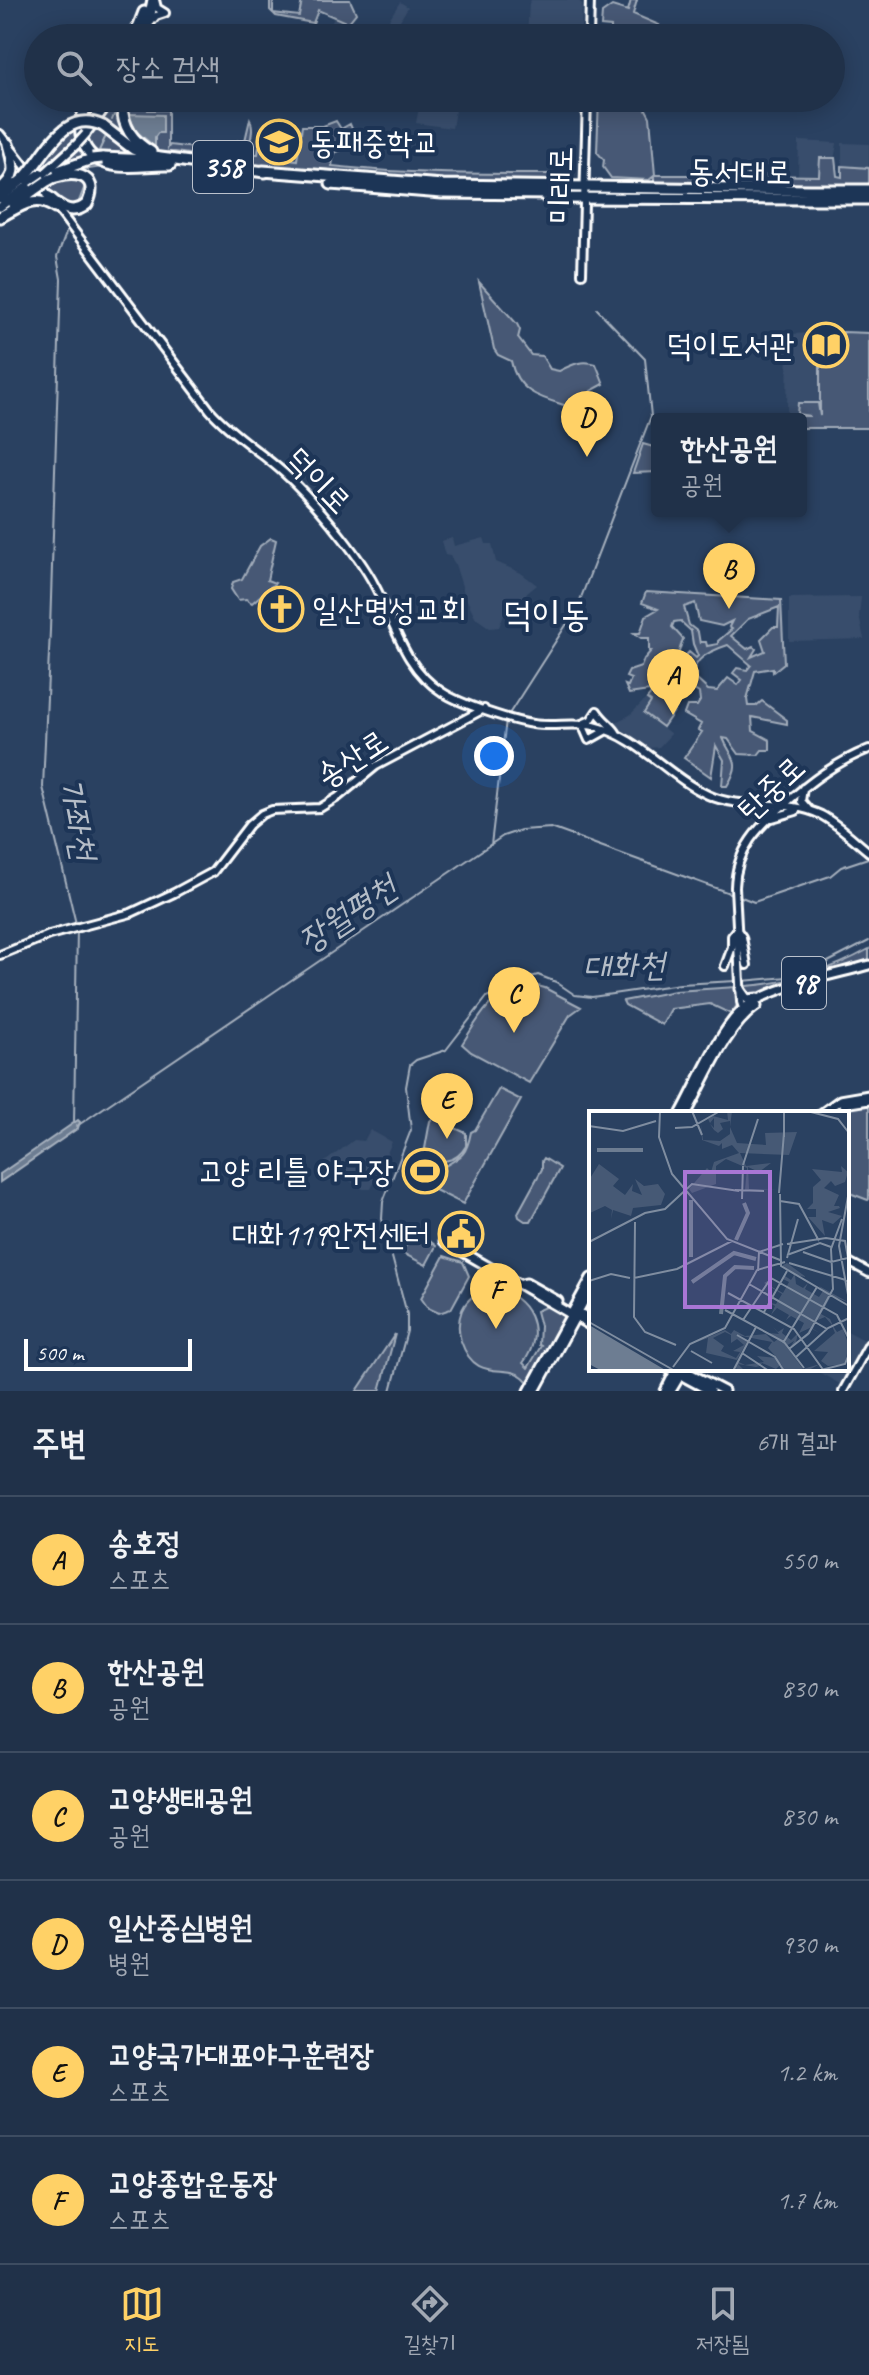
<!DOCTYPE html>
<html lang="ko">
<head>
<meta charset="utf-8">
<style>
	:root { --surface:#203149; --page:#2d3d53; --text:#f1f3f6; --muted:#a2a9b4; --line:#3d4c61; --accent:#ffd166 }
	body { margin:0; font-family:Caveat,"Poor Story",sans-serif; background:var(--page); color:var(--text) }
	.scale { position:absolute; left:24px; bottom:20px; width:168px; box-sizing:border-box; padding-left:8px; border:4px solid #fff; border-top:0; font-size:22px; line-height:28px; white-space:nowrap; color:#fff; -webkit-text-stroke:6px #1d3557; paint-order:stroke }
	.you { position:absolute; left:494px; top:756px; width:28px; height:28px; margin:-20px; border:6px solid #fff; border-radius:50%; background:#1a73e8; box-shadow:0 0 0 12px #1a73e833 }
	.badge { display:grid; place-items:center; width:52px; height:52px; border-radius:50%; background:var(--accent); color:#111; font-size:26px; font-weight:700 }
	.pin { position:absolute; translate:-50% -66px; filter:drop-shadow(0 2px 4px #0008) }
	.pin::after { content:''; position:absolute; top:42px; width:28px; height:24px; background:inherit; clip-path:polygon(0 0,100% 0,50% 100%) }
	.popup { position:absolute; left:651px; top:413px; width:156px; height:104px; box-sizing:border-box; display:grid; place-content:center; border-radius:8px; background:var(--surface); filter:drop-shadow(0 2px 6px #0005); font-size:26px; white-space:nowrap; color:var(--muted) }
	.popup b { font-size:30px; color:var(--text) }
	.popup::after { content:''; position:absolute; left:50%; top:100%; margin-left:-16px; border:16px solid transparent; border-top-color:var(--surface) }
	.list { margin:0; padding:0; list-style:none }
	h2 { display:flex; justify-content:space-between; align-items:center; height:104px; margin:0; padding:0 32px; font-size:34px }
	h2 small { font-size:26px; font-weight:400; color:var(--muted) }
	.list li { display:grid; grid-template-columns:52px 1fr auto; gap:24px; align-items:center; box-sizing:border-box; height:128px; padding:0 32px; border-top:2px solid var(--line) }
	.list b { display:block; font-size:30px; white-space:nowrap }
	.list p { margin:0; font-size:26px; white-space:nowrap; color:var(--muted) }
	.list em { font-size:26px; font-style:normal; color:var(--muted) }
	.icon { flex:none; width:44px; height:44px; fill:none; stroke:currentColor; stroke-width:2; stroke-linecap:round; stroke-linejoin:round }
	.map { position:relative; flex:none; width:869px; height:1391px; overflow:hidden }
	.search { position:absolute; background:var(--surface); box-shadow:0 4px 20px #0003; left:24px; right:24px; top:24px; height:88px; display:flex; align-items:center; gap:20px; box-sizing:border-box; padding:0 28px; border-radius:44px; color:var(--muted); font-size:30px }
	.sheet { height:872px; background:var(--surface) }
	nav { display:flex; justify-content:space-around; align-items:center; box-sizing:border-box; height:112px; border-top:2px solid var(--line); background:var(--surface); font-size:22px; color:var(--muted) }
	nav a { display:grid; justify-items:center; gap:4px }
	nav .on { color:var(--accent) }
	.map>svg:first-child { display:block }
	.built { fill:#394e6c }
	.green { fill:#465975; stroke:#a2acba; stroke-width:2; fill-rule:evenodd }
	.water { fill:#6d7d92; stroke:#a7b1be; stroke-width:2 }
	.lines { fill:none; stroke-linecap:round; stroke-linejoin:round }
	.stream { stroke:#a7b1be; stroke-width:2 }
	.secondary-casing { stroke:#fff; stroke-width:12 }
	.primary-casing { stroke:#fff; stroke-width:13 }
	.highway-casing { stroke:#fff; stroke-width:15 }
	.secondary { stroke:#1d3557; stroke-width:6 }
	.primary { stroke:#1d3557; stroke-width:7 }
	.highway { stroke:#1d3557; stroke-width:9 }
	.primary-bridge-casing { stroke:#fff; stroke-width:13; stroke-linecap:butt }
	.highway-bridge-casing { stroke:#fff; stroke-width:15; stroke-linecap:butt }
	.primary-bridge { stroke:#1d3557; stroke-width:7 }
	.highway-bridge { stroke:#1d3557; stroke-width:9 }
	.labels { text-anchor:middle; stroke-width:8; stroke-linejoin:round; paint-order:stroke }
	.shield { fill:#1d3557; stroke:#bbc2cd; stroke-width:2 }
	.shield-label { font-size:30px; font-weight:bold; fill:#fff }
	.poi-label { font-size:32px; fill:#fff; stroke:#1d3557; text-anchor:end }
	.street-label { font-size:32px; fill:#fff; stroke:#1d3557 }
	.water-label { font-size:34px; font-style:italic; fill:#b6bec8; stroke:#1d3557 }
	.quarter-label { font-size:36px; fill:#fff; stroke:#1d3557 }
	.inset-river { fill:none; stroke:#6d7d92; stroke-width:4 }
	.inset-road { fill:none; stroke:#7f8da0; stroke-width:2 }
	.view { fill:#a976d5; fill-opacity:0.15; stroke:#a976d5; stroke-width:4 }
	.inset-edge { fill:none; stroke:#fff; stroke-width:4 }
</style>
</head>
<body>
<div class="map">
<svg width="869" height="1391" viewBox="0 0 869 1391">
	<rect width="100%" height="100%" fill="#2a4161"/>
	<filter id="ink" filterUnits="userSpaceOnUse"><feTurbulence type="fractalNoise" baseFrequency=".0125" numOctaves="2"/><feDisplacementMap in="SourceGraphic" scale="16" xChannelSelector="R" yChannelSelector="G"/><feConvolveMatrix kernelMatrix="1 2 1 2 8 2 1 2 1" color-interpolation-filters="sRGB"/></filter>
	<g filter="url(#ink)">
		<!-- built -->
		<path class="built" d="M531 0H578L582 4 581 38H527L529 4Z
			M400 2 408 7 389 38H347L330 29 334 16 377 38Z
			M218 25 257 28 258 38H217Z
			M421 98H457L452 128 416 123Z
			M267 121 302 126 298 160 252 154 261 124Z
			M799 141 837 143 834 160 836 176H798Z
			M842 143 869 144V178L842 177Z
			M821 333 820 416H787L788 334Z
			M452 538 454 546 484 538 486 544H492L496 562 521 573 537 585 505 611 499 627 490 628 476 618 465 596 455 564 450 556 445 555 441 541Z
			M861 597 859 616 864 639 789 641V598Z
			M646 699 651 702 644 713 671 734 659 747 649 748 617 726 616 722 630 715Z
			M370 1130 392 1142 371 1189H363L322 1164 354 1140 364 1141Z
			M847 1331 866 1341 842 1385 813 1369H847Z"/>
		<!-- green -->
		<path class="green" d="M270 0H273V13L299 16 302 0H350L356 13 348 23 318 10 313 23 276 16 270 10Z
			M631 0H637L633 14 659 25 651 38H611V27L601 26 602 13 612 6 628 11Z
			M94 98 120 99 140 147 138 169 115 172 102 167 82 170 91 176 87 184 88 200 75 209 56 201 34 171Z
			M124 98 147 101 148 110H168V148L170 145 236 153 238 141 244 145 250 119C256 134 248 149 238 161L175 152H168V155C142 149 122 126 124 98Z
			M599 98H640L650 117 655 175H741L739 169 747 165 750 170 747 175 819 176 820 158H835L837 176 842 177V166L869 168V187L654 185V176L649 180 611 178 603 167 604 160 597 152Z
			M336 121 341 129 350 124 356 139 352 146 334 153 332 166C411 175 490 174 570 174V184L374 179 245 165 252 154H258L259 147 264 143 285 146 283 158 297 160 302 126H323Z
			M479 282 517 324 520 330 518 338 531 355 542 356 550 369 559 371C571 365 582 359 596 364L604 384 591 391 596 402 589 414C557 399 519 402 511 361L498 355 494 349Z
			M843 332 869 333V428H801V419H787V416H810L797 414 798 403H818L820 416V357L836 356V339L843 336Z
			M643 444 657 448V472L633 473Z
			M271 538 276 540 267 580 275 583 252 603 246 599 238 600 231 589 233 582 242 579 260 546Z
			M646 592 781 600 784 663 773 672V668L755 671 747 699 748 706H756L762 701 787 720V724L752 717 753 731 770 740V750H762L758 755 739 754 728 739 723 738C732 760 743 760 727 786H722L724 760 716 746 711 777 684 758 702 732 698 730 701 724 684 714 687 706H697L700 701 699 693 691 688 693 674H697V680L708 690 717 691 728 678 738 685 742 680 733 673 737 668 747 670 751 665 728 645C700 654 694 661 687 689L678 687 677 707 663 727 644 713 651 702 647 699 651 694 649 691 629 694 625 685 628 686 631 679 626 677 629 671 641 667 644 659 651 651H649V638H641L634 633H640L646 616 658 609 642 603ZM695 603 699 621 722 626 732 621 729 627 732 629 718 641V644L707 646 706 642H700V644L698 632 689 625 684 607ZM779 607 778 627H773L761 639 765 651 751 657 756 649 753 646 747 649 731 636 748 619ZM680 621 691 631 693 644 698 656 696 658 689 652 685 656 687 659 676 663 675 686 666 682 661 668C682 655 675 662 683 639L672 627 674 622Z
			M869 949V961L768 990 751 998 746 992V986C790 983 830 971 869 949Z
			M530 984 545 988 581 1007 570 1015 529 1083 471 1052 462 1044C481 1015 492 990 530 984Z
			M736 987 737 1005 731 1014 710 1004 671 1009 662 1025 625 1005 623 1001 675 991Z
			M499 1089 521 1100 463 1204 431 1188 434 1180 423 1183 410 1175 420 1157 440 1164 441 1168C461 1157 466 1157 471 1132L475 1130Z
			M869 1103V1199L868 1200 847 1192V1113H832L849 1105Z
			M433 1118 466 1133V1146C456 1163 439 1165 424 1154L430 1121Z
			M544 1158 560 1168 531 1221H525L519 1217 518 1213 542 1169V1161Z
			M418 1238H426L436 1246 426 1265 404 1254V1247Z
			M444 1256 463 1262 469 1276 451 1309 439 1313 428 1308 421 1298Z
			M492 1289C529 1294 547 1332 523 1363L528 1368 541 1346 539 1345 540 1326 536 1311 547 1306 563 1314 564 1320 529 1384C513 1357 477 1389 461 1341 458 1331 458 1320 462 1310 468 1297 478 1291 492 1289Z
			M395 1334 380 1391H357Z"/>
		<!-- water -->
		<path class="water" d="M128 114 163 115V133H158L155 137V147L136 131Z
			M78 1120 80 1122 78 1128 0 1182V1174Z"/>
		<g class="lines">
			<!-- stream -->
			<path class="stream" d="M96 103 99 98
				M112 120 114 115
				M97 155 105 138
				M77 206 85 186
				M67 231 57 257 61 279 50 630 43 787 77 928 74 1123
				M509 714 577 608 651 416 645 359 597 309
				M491 845 506 720
				M739 896 754 902 830 876 841 867 868 858
				M742 981 788 977 826 963 869 941
				M77 1126 503 836 521 830 551 828 732 894
				M391 1391 407 1331V1314L382 1219 383 1202 411 1130 406 1087 410 1065 416 1060 446 1050 487 997 516 981 538 975 556 982 575 995 592 997 680 984 736 981"/>
			<!-- secondary casing -->
			<g class="secondary-casing">
				<path id="secondary" d="M151 22 156 16 165 13 157 8 155 0
					M589 38 590 0
					M0 134 50 198
					M86 134 113 98
					M56 207 210 410C232 435 260 451 284 473 312 498 358 553 375 586 395 624 404 668 442 692 460 704 512 721 533 724 553 727 574 722 594 726 639 737 667 776 708 795 743 811 786 798 821 815 838 824 854 840 869 852
					M582 274 587 98
					M605 731 589 740 582 724 591 720 597 711C604 722 613 726 617 734
					M803 788 801 801 808 809
					M772 818 796 811
					M737 930 742 937 747 965
					M0 955 49 935 131 913 174 893 213 872 249 825 262 814 272 810 320 808 338 797 376 766 484 709
					M725 966 732 947V936L737 930
					M744 1011 741 1002 735 887C736 849 758 827 785 804 811 781 836 762 869 749
					M847 1261 869 1273
					M843 1391 869 1344"/>
			</g>
			<!-- primary casing -->
			<g class="primary-casing">
				<path id="primary" d="M84 132 109 98
					M43 175 77 144
					M0 207 30 184
					M740 989 747 999 757 998
					M844 1104 869 1100
					M681 1113C697 1084 718 1033 741 1011 766 987 835 975 869 965
					M687 1113C706 1079 725 1028 757 1006
					M822 1113 840 1100 869 1095
					M444 1241 591 1326
					M522 1284 526 1283 558 1301
					M575 1311 591 1319
					M669 1369 710 1391
					M682 1369 724 1391
					M529 1391 591 1278
					M535 1391 591 1288
					M665 1391 676 1369
					M671 1391 683 1371"/>
			</g>
			<!-- highway casing -->
			<g class="highway-casing">
				<path id="highway" d="M134 38 144 12
					M145 38 153 0
					M92 98C72 123 78 159 113 165 131 169 151 164 170 165
					M123 98C120 122 130 140 151 152
					M103 126 133 149 153 157 265 172
					M102 158 150 160
					M58 171 92 159
					M263 171 443 185 810 190
					M47 181C68 169 103 172 87 204 73 216 61 208 49 197
					M331 184 442 193 554 194
					M0 189C19 175 13 164 8 144
					M804 190H869
					M0 198 23 179
					M547 198 810 199
					M805 199H869
					M13 205 34 190
					M0 217C19 207 35 193 55 208"/>
			</g>
			<!-- secondary -->
			<use href="#secondary" class="secondary"/>
			<!-- primary -->
			<use href="#primary" class="primary"/>
			<!-- highway -->
			<use href="#highway" class="highway"/>
			<!-- primary-bridge casing -->
			<g class="primary-bridge-casing">
				<path id="primary-bridge" d="M77 144 86 134
					M28 182 41 173"/>
			</g>
			<!-- highway-bridge casing -->
			<g class="highway-bridge-casing">
				<path id="highway-bridge" d="M92 159 102 158
					M23 179C46 156 63 107 103 126
					M34 190 47 181"/>
			</g>
			<!-- primary-bridge -->
			<use href="#primary-bridge" class="primary-bridge"/>
			<!-- highway-bridge -->
			<use href="#highway-bridge" class="highway-bridge"/>
		</g>
	</g>
	<!-- icons -->
	<defs>
		<g id="school-ring" transform="scale(2.3)"><circle r="9.5" fill="#1d3557" stroke="#ffd166" stroke-width="1.5"/><path d="M0-5L7-2L0 1L-7-2ZM-4 1L0 2.5L4 1V4Q0 6-4 4Z" fill="#ffd166"/></g>
		<g id="library-ring" transform="scale(2.3)"><circle r="9.5" fill="#1d3557" stroke="#ffd166" stroke-width="1.5"/><path d="M-6-4Q-3-5.5-.7-3.5V5Q-3 3-6 4ZM6-4Q3-5.5 .7-3.5V5Q3 3 6 4Z" fill="#ffd166"/></g>
		<g id="church-ring" transform="scale(2.3)"><circle r="9.5" fill="#1d3557" stroke="#ffd166" stroke-width="1.5"/><path d="M-1.2-6h2.4v3.5h3.3v2.4h-3.3V6h-2.4V-.1h-3.3v-2.4h3.3Z" fill="#ffd166"/></g>
		<g id="stadium-ring" transform="scale(2.3)"><circle r="9.5" fill="#1d3557" stroke="#ffd166" stroke-width="1.5"/><path d="M0-5a6.5 5 0 1 0 0 10a6.5 5 0 1 0 0-10ZM-3.5-1.8h7v3.6h-7Z" fill="#ffd166"/></g>
		<g id="civic-ring" transform="scale(2.3)"><circle r="9.5" fill="#1d3557" stroke="#ffd166" stroke-width="1.5"/><path d="M-.6-6.5H3V-4.5H.6V-3L4-1V1h2V6H-6V1h2V-1L-.6-3ZM-1.2 2.5V6h2.4V2.5Z" fill="#ffd166"/></g>
	</defs>
	<g fill-rule="evenodd">
		<use href="#school-ring" x="279" y="142"/>
		<use href="#library-ring" x="826" y="345"/>
		<use href="#church-ring" x="281" y="609"/>
		<use href="#stadium-ring" x="425" y="1171"/>
		<use href="#civic-ring" x="461" y="1234"/>
	</g>
	<g class="labels">
		<!-- shield labels -->
		<g class="shield">
			<rect x="193" y="141" width="60" height="52" rx="6"/>
			<rect x="782" y="957" width="44" height="52" rx="6"/>
		</g>
		<g class="shield-label">
			<text x="223" y="177">358</text>
			<text x="804" y="993">98</text>
		</g>
		<!-- poi labels -->
		<g class="poi-label">
			<text x="310" y="153" text-anchor="start">동패중학교</text>
			<text x="795" y="356">덕이도서관</text>
			<text x="312" y="620" text-anchor="start">일산명성교회</text>
			<text x="394" y="1182">고양 리틀 야구장</text>
			<text x="430" y="1245">대화119안전센터</text>
		</g>
		<!-- street labels -->
		<g class="street-label">
			<text transform="translate(740 171) rotate(1)" y="11">동서대로</text>
			<text transform="translate(560 185) rotate(-89)" y="11">미래로</text>
			<text transform="translate(319 480) rotate(46)" y="11">덕이로</text>
			<text transform="translate(352 758) rotate(-33)" y="11">송산로</text>
			<text transform="translate(771 788) rotate(-43)" y="11">탄중로</text>
		</g>
		<!-- water labels -->
		<g class="water-label">
			<text transform="translate(78 819) rotate(79)" y="12">가좌천</text>
			<text transform="translate(347 913) rotate(-34)" y="12">장월평천</text>
			<text transform="translate(624 965) rotate(-2)" y="12">대화천</text>
		</g>
		<!-- quarter labels -->
		<g class="quarter-label">
			<text x="546" y="626">덕이동</text>
		</g>
	</g>
	<!-- overview -->
	<g transform="translate(589 1111)">
		<rect width="260" height="260" fill="#2a4161"/>
		<path d="M138 0H143L141 16 148 32 177 34 176 22 208 21 200 44 151 42 157 55 182 52 170 61 159 56 160 78 189 79H156L158 57 137 48 127 55V73L103 82 100 78 118 57 122 61 125 51 150 42 143 34 133 38V32L130 35 113 29 112 13 114 29 131 30 141 23V10L131 12 134 18 129 22 125 19 121 13 125 17V7L121 12 119 8 124 5 139 9ZM10 53 30 68 24 75 36 84 44 73 43 80 53 84 46 68 55 75 69 73 76 83 72 94 44 97 42 105 24 99 22 108 23 99 16 95 1 102 0 69ZM252 55 259 61 256 71 246 75 242 70 235 77 250 84 245 95H250L251 97 239 101 253 105 244 113 233 109 236 125 219 106H227V98H218L224 92V76L232 69 223 58 253 61ZM198 152 217 166 206 164 207 173 214 177 219 172 216 178 230 186 234 180 230 175 259 191 242 185 232 203 241 208 244 215 249 213 244 215 248 221 254 218 259 232 257 253 239 255 232 250 239 241 225 240 246 222 243 215 233 222 243 214 236 206 226 210 224 218 231 222 223 218 220 224 215 228 221 217 210 222 215 212 202 205 197 209 200 204 188 197 182 204 186 195 181 192 187 193 193 183 175 172 182 168 181 175 194 182 200 171 194 168 196 165 202 169 205 164 192 155ZM184 216 189 221 195 217 193 222 202 229 209 222 207 231 213 227 201 237 205 230 197 235 214 258 231 253 218 260H195L192 253 187 258 173 252 171 255 167 256 149 253 156 260 145 257 154 243 150 251 156 254 175 251 168 245 188 247 179 237 183 231 148 224 158 231 148 249 117 242 119 227 105 232 136 219 142 223 145 219 156 225 177 223 185 231 189 228 180 222 190 223ZM136 221 142 224V232L148 228 155 234 144 240 151 241 147 247 132 240 135 235 124 227Z" fill="#465975" fill-rule="evenodd"/>
		<path d="M0 214 78 260H13L0 253Z" fill="#6d7d92"/>
		<path class="inset-river" d="M8 39H54M102 89V146M147 129 159 102 155 92M103 171 145 142 167 148M132 203 136 165 146 156 165 157"/>
		<path class="inset-road" d="M71 0 70 26 83 63 138 128 191 149M103 0 113 24M195 0V26M218 0 249 8 260 22M0 15 34 20 67 10M86 17 103 16 131 0M154 54 169 8M146 79 175 80M260 80 250 135 260 189M190 82 195 22M191 83 192 155 260 195M153 88 154 55M191 90 210 93 230 130M46 111 45 206 56 221 87 234M0 131 56 102 76 98 103 73 150 80M198 133 237 127 256 130 259 147 242 151 214 141M198 144 231 132 242 136M198 147 209 108M200 152 260 170M169 160 170 141 194 133M45 167 88 158 143 130M0 170 22 163 41 167M160 173 238 218M139 182 205 218 235 260M136 199 195 231 215 257M175 201 198 160M154 209 182 167 248 204 260 228M0 211 86 260M148 224 186 246 195 260M194 232 228 176M200 238 220 222 244 178 242 138 253 108M102 240 123 252M153 242 180 260M207 246 239 217 260 207M84 256 101 233 136 217 168 159 196 151M232 259 256 253 260 243M144 260 167 216"/>
		<path class="view" d="M96 61H181V196H96Z"/>
		<rect width="260" height="260" class="inset-edge"/>
	</g>
</svg>
<div class="scale">500 m</div>
<div class="you"></div>
<div class="pin badge" style="left:673px;top:715px">A</div>
<div class="pin badge" style="left:729px;top:609px">B</div>
<div class="popup"><b>한산공원</b>공원</div>
<div class="pin badge" style="left:514px;top:1033px">C</div>
<div class="pin badge" style="left:587px;top:457px">D</div>
<div class="pin badge" style="left:447px;top:1139px">E</div>
<div class="pin badge" style="left:496px;top:1329px">F</div>
<div class="search"><svg class="icon" aria-label="search" viewBox="0 0 24 24"><circle cx="10" cy="10" r="6"/><path d="M15 15l6 6"/></svg>장소 검색</div>
</div>
<section class="sheet">
<h2>주변<small>6개 결과</small></h2>
<ul class="list">
<li><span class="badge">A</span><div><b>송호정</b><p>스포츠</p></div><em>550 m</em></li>
<li><span class="badge">B</span><div><b>한산공원</b><p>공원</p></div><em>830 m</em></li>
<li><span class="badge">C</span><div><b>고양생태공원</b><p>공원</p></div><em>830 m</em></li>
<li><span class="badge">D</span><div><b>일산중심병원</b><p>병원</p></div><em>930 m</em></li>
<li><span class="badge">E</span><div><b>고양국가대표야구훈련장</b><p>스포츠</p></div><em>1.2 km</em></li>
<li><span class="badge">F</span><div><b>고양종합운동장</b><p>스포츠</p></div><em>1.7 km</em></li>
</ul>
</section>
<nav>
<a class="on"><svg class="icon" aria-label="map" viewBox="0 0 24 24"><path d="M3 6l6-2 6 2 6-2v14l-6 2-6-2-6 2zM9 4v14M15 6v14"/></svg>지도</a>
<a><svg class="icon" aria-label="directions" viewBox="0 0 24 24"><path d="M12 3l9 9-9 9-9-9zM9 14v-3h6M13 9l2 2-2 2"/></svg>길찾기</a>
<a><svg class="icon" aria-label="saved" viewBox="0 0 24 24"><path d="M7 4h10v16l-5-4-5 4z"/></svg>저장됨</a>
</nav>
</body>
</html>
